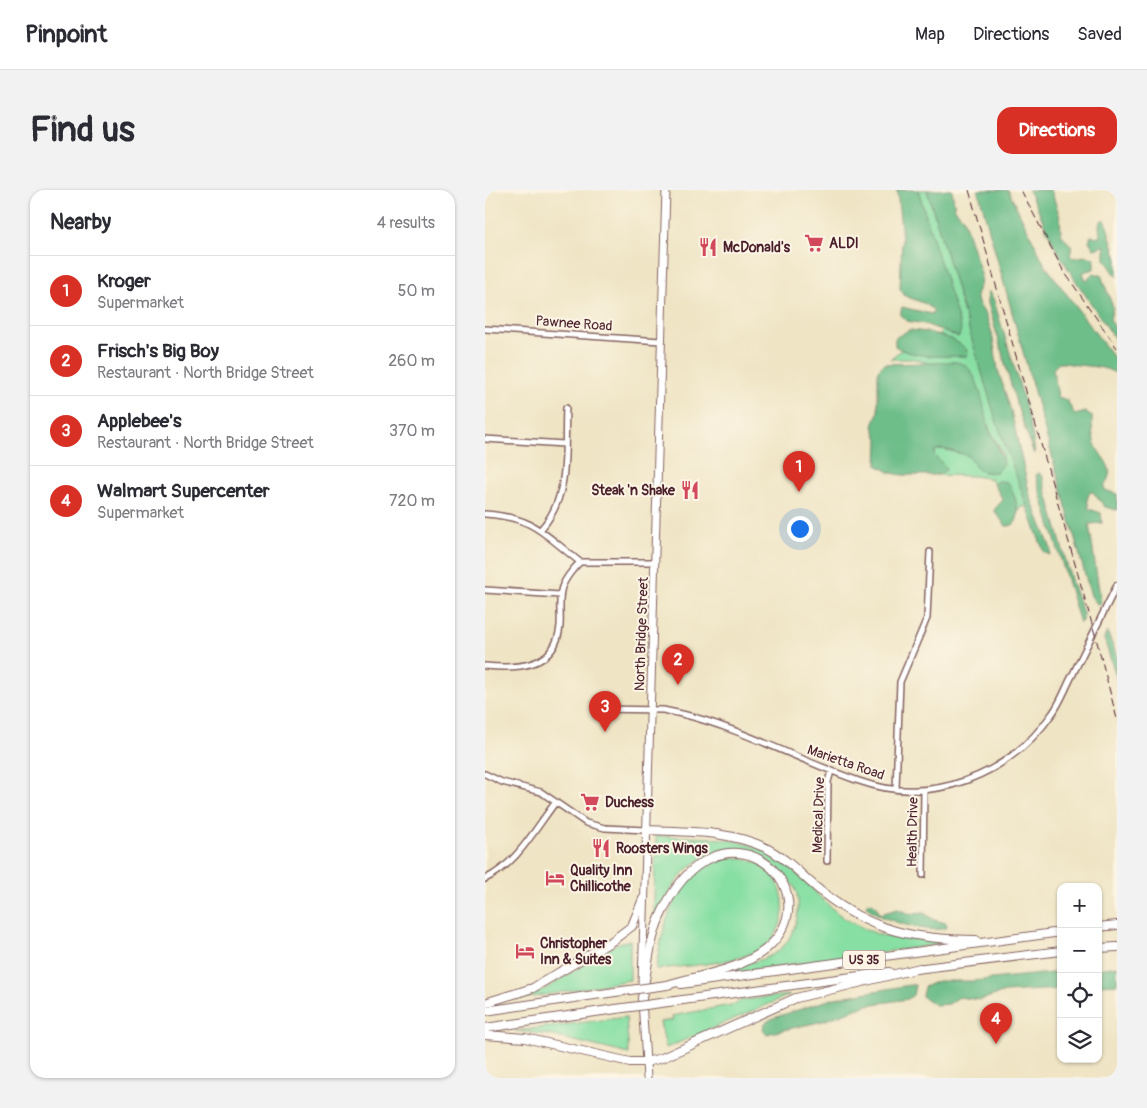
<!DOCTYPE html>
<html lang="en">
<head>
<meta charset="utf-8">
<style>
	:root { --surface:#fff; --page:#f2f2f3; --text:#2b2b33; --muted:#7c7c81; --line:#e1e1e2; --accent:#d93025 }
	body { margin:0; font-family:Pangolin,sans-serif; background:var(--page); color:var(--text) }
	.controls { position:absolute; right:15px; bottom:15px; display:grid; overflow:hidden; border-radius:10px; box-shadow:0 1px 4px #0004 }
	.controls button { width:45px; height:45px; display:grid; place-items:center; padding:0; border:0; border-bottom:1px solid var(--line); background:var(--surface); color:var(--text); font:25px sans-serif }
	.you { position:absolute; left:314px; top:338px; width:18px; height:18px; margin:-12px; border:4px solid #fff; border-radius:50%; background:#1a73e8; box-shadow:0 0 0 8px #1a73e833 }
	.badge { display:grid; place-items:center; width:32px; height:32px; border-radius:50%; background:var(--accent); color:#fff; font-size:16px; font-weight:700 }
	.pin { position:absolute; translate:-50% -41px; filter:drop-shadow(0 1px 2px #0008) }
	.pin::after { content:''; position:absolute; top:26px; width:18px; height:15px; background:inherit; clip-path:polygon(0 0,100% 0,50% 100%) }
	.list { margin:0; padding:0; list-style:none }
	h2 { display:flex; justify-content:space-between; align-items:center; height:65px; margin:0; padding:0 20px; font-size:21px }
	h2 small { font-size:16px; font-weight:400; color:var(--muted) }
	.list li { display:grid; grid-template-columns:32px 1fr auto; gap:15px; align-items:center; box-sizing:border-box; height:70px; padding:0 20px; border-top:1px solid var(--line) }
	.list b { display:block; font-size:19px; white-space:nowrap }
	.list p { margin:0; font-size:16px; white-space:nowrap; color:var(--muted) }
	.list em { font-size:16px; font-style:normal; color:var(--muted) }
	.icon { flex:none; width:28px; height:28px; fill:none; stroke:currentColor; stroke-width:2; stroke-linecap:round; stroke-linejoin:round }
	.map { position:relative; flex:none; width:632px; height:888px; overflow:hidden; border-radius:15px }
	header { display:flex; align-items:center; gap:30px; box-sizing:border-box; height:70px; padding:0 25px; background:var(--surface); border-bottom:1px solid var(--line) }
	header strong { font-size:24px }
	nav { display:flex; gap:28px; margin-inline-start:auto; font-size:18px }
	.intro { display:flex; align-items:center; justify-content:space-between; box-sizing:border-box; height:120px; padding:0 30px }
	h1 { margin:0; font-size:35px }
	.button { padding:12px 22px; border-radius:15px; background:var(--accent); color:#fff; font-size:18px; font-weight:700 }
	main { display:flex; gap:30px; padding:0 30px }
	aside { flex:1; background:var(--surface); border-radius:15px; box-shadow:0 1px 4px #0004 }
	.map>svg:first-child { display:block }
	.green { fill:#88dfa4; stroke:#697f68 }
	.forest { fill:#6ebe8a; stroke:#5c6e5a }
	.lines { fill:none; stroke-linecap:round; stroke-linejoin:round }
	.minor-casing { stroke:#846461; stroke-width:8 }
	.major-casing { stroke:#846461; stroke-width:9 }
	.highway-casing { stroke:#846461; stroke-width:10 }
	.minor { stroke:#fff; stroke-width:5 }
	.major { stroke:#fff; stroke-width:7 }
	.highway { stroke:#fff; stroke-width:8 }
	.rail { stroke:#4a1f2b; stroke-width:1; stroke-dasharray:8 4; stroke-linecap:butt }
	.highway-bridge-casing { stroke:#846461; stroke-width:10; stroke-linecap:butt }
	.highway-bridge { stroke:#fff; stroke-width:8 }
	.labels { text-anchor:middle; stroke-width:4; stroke-linejoin:round; paint-order:stroke }
	.shield { fill:#fcf5e5; stroke:#7f5f63; stroke-width:1 }
	.shield-label { font-size:12px; font-weight:bold; fill:#4a1f2b }
	.poi-label { font-size:14px; font-weight:bold; fill:#4a1f2b; stroke:#fcf5e5; text-anchor:start }
	.street-label { font-size:14px; fill:#4a1f2b; stroke:#fcf5e5 }
</style>
</head>
<body>
<header>
<strong>Pinpoint</strong>
<nav><a>Map</a><a>Directions</a><a>Saved</a></nav>
</header>
<div class="intro"><h1>Find us</h1><a class="button">Directions</a></div>
<main>
<aside>
<h2>Nearby<small>4 results</small></h2>
<ul class="list">
<li><span class="badge">1</span><div><b>Kroger</b><p>Supermarket</p></div><em>50 m</em></li>
<li><span class="badge">2</span><div><b>Frisch's Big Boy</b><p>Restaurant · North Bridge Street</p></div><em>260 m</em></li>
<li><span class="badge">3</span><div><b>Applebee's</b><p>Restaurant · North Bridge Street</p></div><em>370 m</em></li>
<li><span class="badge">4</span><div><b>Walmart Supercenter</b><p>Supermarket</p></div><em>720 m</em></li>
</ul>
</aside>
<div class="map">
<svg width="632" height="888" viewBox="0 0 632 888">
	<rect width="100%" height="100%" fill="#fcf5e5"/>
	<filter id="ink" filterUnits="userSpaceOnUse"><feTurbulence type="fractalNoise" baseFrequency=".02" numOctaves="2"/><feDisplacementMap in="SourceGraphic" scale="10" xChannelSelector="R" yChannelSelector="G"/><feConvolveMatrix kernelMatrix="1 2 1 2 8 2 1 2 1" color-interpolation-filters="sRGB"/></filter>
	<filter id="wash" filterUnits="userSpaceOnUse"><feTurbulence type="fractalNoise" baseFrequency=".0096" numOctaves="4" result="noise"/><feDisplacementMap in="SourceGraphic" scale="20" xChannelSelector="R" yChannelSelector="G"/><feGaussianBlur stdDeviation="1.12" result="paint"/><feColorMatrix in="noise" values="0 0 0 0 0 0 0 0 0 0 0 0 0 0 0 0 0 1.4 0 .05"/><feComposite in="paint" operator="in"/></filter>
	<g filter="url(#wash)">
		<rect width="100%" height="100%" fill="#efe4c4"/>
		<!-- green -->
		<path class="green" d="M433 0H442L487 150 543 316 537 317 533 322 530 308 514 291 509 294 506 289 490 286 451 285 460 276 449 265 450 260 458 259 482 265C494 278 490 284 512 282L518 264 505 241 488 185 481 175 444 173 429 169H405L416 160 442 166H482V160L454 145 457 141 474 147Z
			M171 646C209 648 253 644 287 665 312 679 328 702 350 721 361 731 376 737 390 743 407 751 446 747 456 754L235 785C251 770 284 776 301 753 312 738 317 715 310 698 308 693 303 691 300 687 274 654 236 650 204 678 186 694 177 716 168 737Z
			M248 667C259 669 271 670 280 678 307 699 304 745 272 761 246 774 200 776 171 779 178 729 192 678 248 667Z
			M145 750V790L31 810 62 798 131 754Z
			M305 805 181 858 175 832 188 830 187 826 251 814 257 810Z
			M141 827 144 864 65 845 30 841Z"/>
		<!-- forest -->
		<path class="forest" d="M412 0H433L476 139 474 147 440 134 422 131 415 125 417 117 446 124 449 121 441 114 420 106 415 99 417 48Z
			M442 0H467L470 19 478 28 496 84 495 96 491 104 493 113 501 126 507 143 513 180 526 221 545 306 566 359 565 365 559 362 552 344 511 230Z
			M493 0H523L560 75 632 172V184C619 176 608 177 594 175 586 175 582 172 574 173L568 179 573 207 582 210 590 225 601 222 607 226C607 236 607 245 610 254 618 272 632 277 619 296L620 300 632 304V320L620 317 608 302H605L602 309 604 319 616 323 617 333 604 334 616 413 613 415 606 406Z
			M543 0H566L575 27 576 44 587 57 585 65 588 68 601 66 609 68V79L598 82 601 92 608 83 616 85 628 117 625 129 632 142V152C611 120 588 89 569 55 560 37 553 18 543 0Z
			M617 30H620L632 69V87L620 69V56L609 59 604 51 606 46 615 47 614 35Z
			M503 101 508 108C515 132 553 247 549 264L532 216 503 113Z
			M424 140C439 141 478 147 483 164L480 166C458 166 429 169 410 156V148Z
			M444 173C454 174 469 169 478 174 495 183 499 222 504 239 509 252 517 261 518 275L512 282C490 284 493 278 482 265L458 259 450 260 449 265 460 276 461 280 451 285H417L406 283 392 275 393 249 388 236 393 222V180L399 174Z
			M554 283 557 285 587 393 598 423V430L595 433 552 290 551 285Z
			M514 291 522 292C530 302 542 337 521 336L509 320 518 310 509 294Z
			M622 441 632 467V489L619 449Z
			M384 712 390 715 395 724 413 719 424 724 439 723 449 730 461 733 462 737C449 746 389 729 381 715Z
			M632 776V794L613 795V779Z
			M576 782V799L520 802 495 810 474 807 464 814 450 815 437 806 439 797 453 791H487Z
			M425 795H430L428 805 423 809 382 815 338 831 281 844 278 840 280 833 288 828 350 808Z"/>
	</g>
	<g filter="url(#ink)">
		<g class="lines">
			<!-- minor casing -->
			<g class="minor-casing">
				<path id="minor" d="M0 139 176 151
					M0 249 79 254
					M0 324C51 328 57 343 95 372
					M56 339C86 306 79 259 81 218
					M0 400 75 405
					M0 476C33 479 71 478 75 436 76 423 73 409 77 397 81 387 88 379 95 372H170
					M114 519 178 520 197 524C258 539 315 571 374 591 447 617 524 585 567 524 576 512 581 497 588 484 603 454 617 425 632 395
					M0 584 17 592 56 602 101 633 120 638 161 640
					M411 599 415 492 442 428 445 362
					M342 671 343 592 346 581
					M438 685 439 600
					M0 689C31 675 50 639 70 613"/>
			</g>
			<!-- major casing -->
			<g class="major-casing">
				<path id="major" d="M157 792 181 0
					M157 810 162 888"/>
			</g>
			<!-- highway casing -->
			<g class="highway-casing">
				<path id="highway" d="M161 640C201 642 244 640 281 658 303 669 319 688 338 703 387 742 430 749 491 750
					M613 737 632 735
					M613 758 632 757
					M431 779 576 761
					M196 794 576 742
					M157 808C162 782 164 752 175 727 233 595 353 698 281 759 254 781 214 785 182 795
					M183 812 404 782
					M0 813 48 798 127 751 147 736 158 709
					M0 821 130 802
					M0 838 131 819
					M0 845 40 848 145 872H161L177 868 311 808 435 778"/>
			</g>
			<!-- minor -->
			<use href="#minor" class="minor"/>
			<!-- major -->
			<use href="#major" class="major"/>
			<!-- highway -->
			<use href="#highway" class="highway"/>
			<!-- rail -->
			<path class="rail" d="M484 0 611 448 632 529
				M536 0 578 80 632 158"/>
			<!-- highway-bridge casing -->
			<g class="highway-bridge-casing">
				<path id="highway-bridge" d="M130 802 182 795
					M131 819 183 812"/>
			</g>
			<!-- highway-bridge -->
			<use href="#highway-bridge" class="highway-bridge"/>
		</g>
	</g>
	<!-- icons -->
	<defs>
		<g id="supermarket-bare" transform="scale(1.5)"><path d="M-6-5.5h2.5l.6 2H6L4.5 2H-2.5L-4.4-4H-6ZM-1.5 3.2a1.3 1.3 0 1 0 .1 0ZM3 3.2a1.3 1.3 0 1 0 .1 0Z" fill="#d1495b" stroke="#fcf5e5" stroke-width="2.5" paint-order="stroke"/></g>
		<g id="restaurant-bare" transform="scale(1.5)"><path d="M-5-6h1v4h1v-4h1v4h1v-4h1v5L-1.5 .5V6h-2V.5L-5-1ZM5-6V6H3V1.5H1.5Q1.5-4 5-6Z" fill="#d1495b" stroke="#fcf5e5" stroke-width="2.5" paint-order="stroke"/></g>
		<g id="hotel-bare" transform="scale(1.5)"><path d="M-6-4.5h1.5V1H6V5H4.5V3h-9V5H-6ZM-4 0a1.8 1.8 0 1 1 3.6 0ZM.5 0V-2.5h3Q6-2.5 6 0Z" fill="#d1495b" stroke="#fcf5e5" stroke-width="2.5" paint-order="stroke"/></g>
	</defs>
	<g fill-rule="evenodd">
		<use href="#supermarket-bare" x="329" y="53"/>
		<use href="#restaurant-bare" x="223" y="57"/>
		<use href="#restaurant-bare" x="205" y="300"/>
		<use href="#supermarket-bare" x="105" y="612"/>
		<use href="#restaurant-bare" x="116" y="658"/>
		<use href="#hotel-bare" x="70" y="688"/>
		<use href="#hotel-bare" x="40" y="761"/>
	</g>
	<g class="labels">
		<!-- shield labels -->
		<rect class="shield" x="358" y="760.5" width="42" height="19" rx="4"/>
		<g class="shield-label">
			<text x="379" y="774">US 35</text>
		</g>
		<!-- poi labels -->
		<g class="poi-label">
			<text x="344" y="58">ALDI</text>
			<text x="238" y="62">McDonald's</text>
			<text x="190" y="305" text-anchor="end">Steak 'n Shake</text>
			<text x="120" y="617">Duchess</text>
			<text x="131" y="663">Roosters Wings</text>
			<text x="85" y="685">Quality Inn<tspan x="85" dy="16">Chillicothe</tspan></text>
			<text x="55" y="758">Christopher<tspan x="55" dy="16">Inn &amp; Suites</tspan></text>
		</g>
		<!-- street labels -->
		<g class="street-label">
			<text transform="translate(89 133) rotate(4)" y="5">Pawnee Road</text>
			<text transform="translate(156 444) rotate(-88)" y="5">North Bridge Street</text>
			<text transform="translate(361 572) rotate(19)" y="5">Marietta Road</text>
			<text transform="translate(333 625) rotate(-88)" y="5">Medical Drive</text>
			<text transform="translate(427 642) rotate(-89)" y="5">Health Drive</text>
		</g>
	</g>
</svg>
<div class="controls">
<button>+</button>
<button>−</button>
<button><svg class="icon" aria-label="locate" viewBox="0 0 24 24"><circle cx="12" cy="12" r="6"/><path d="M12 2v4M12 18v4M2 12h4M18 12h4"/></svg></button>
<button><svg class="icon" aria-label="layers" viewBox="0 0 24 24"><path d="M12 4l9 5-9 5-9-5zM3 14l9 5 9-5"/></svg></button>
</div>
<div class="you"></div>
<div class="pin badge" style="left:314px;top:302px">1</div>
<div class="pin badge" style="left:193px;top:495px">2</div>
<div class="pin badge" style="left:120px;top:542px">3</div>
<div class="pin badge" style="left:511px;top:854px">4</div>
</div>
</main>
</body>
</html>
